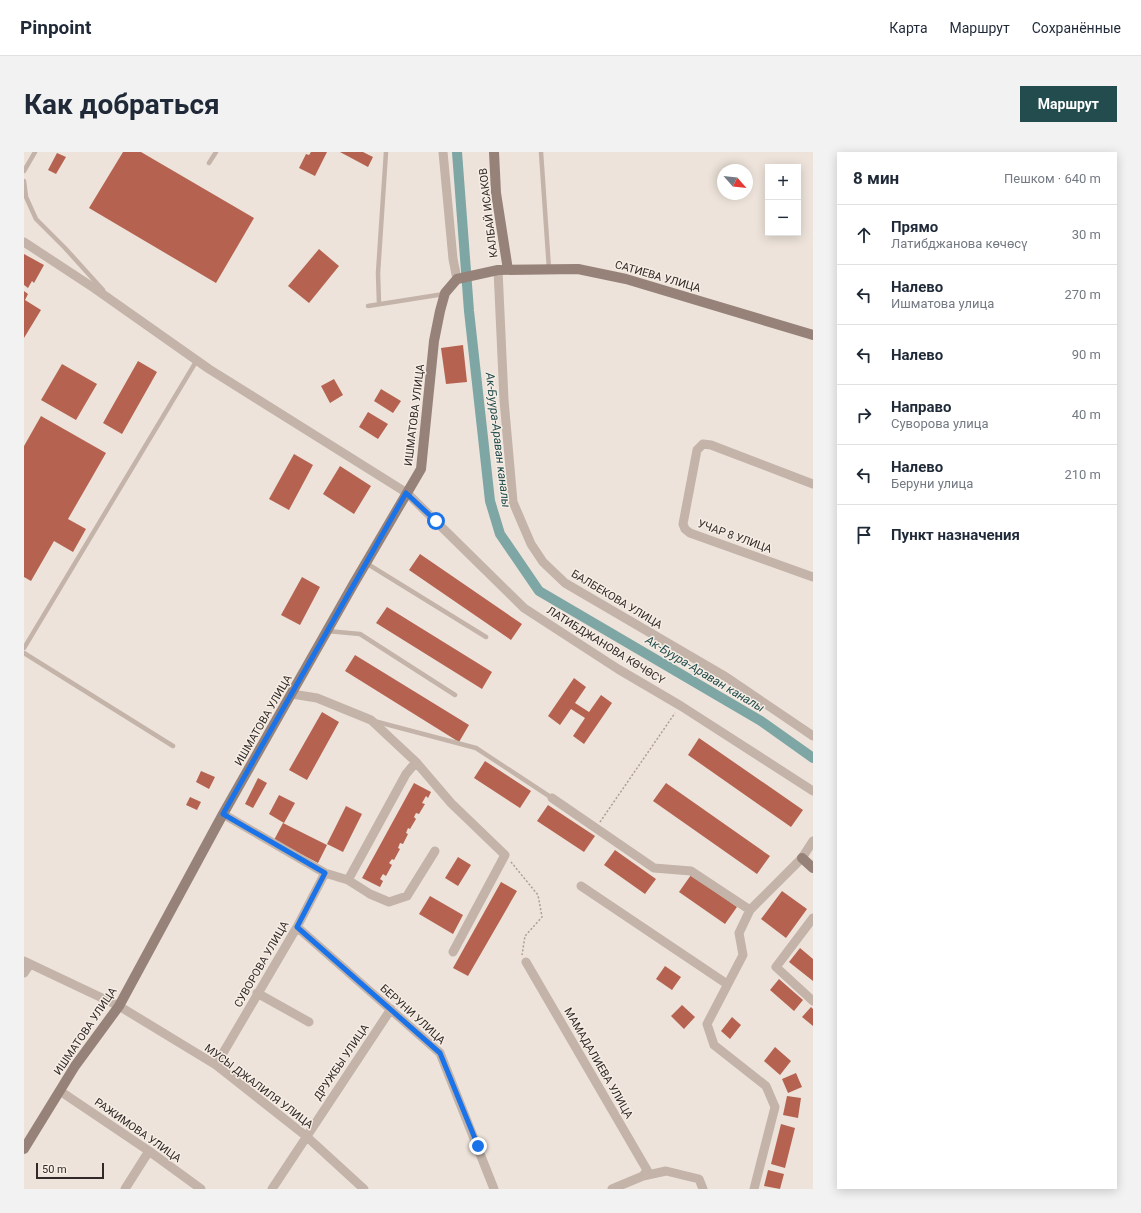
<!DOCTYPE html>
<html lang="ru">
<head>
<meta charset="utf-8">
<style>
	:root { --surface:#fff; --page:#f2f2f3; --text:#1f2937; --muted:#747a83; --line:#e0e1e3; --accent:#224c4d }
	body { margin:0; font-family:Roboto,sans-serif; background:var(--page); color:var(--text) }
	.controls { position:absolute; right:12px; top:12px; display:grid; overflow:hidden; border-radius:0px; box-shadow:0 2px 10px #0003 }
	.controls button { width:36px; height:36px; display:grid; place-items:center; padding:0; border:0; border-bottom:1px solid var(--line); background:var(--surface); color:var(--text); font:20px sans-serif }
	.compass { position:absolute; left:693px; top:12px; width:36px; height:36px; border-radius:50%; background:var(--surface); box-shadow:0 2px 10px #0003; rotate:117deg }
	.scale { position:absolute; left:12px; bottom:10px; width:68px; box-sizing:border-box; padding-left:4px; border:2px solid #312927; border-top:0; font-size:11px; line-height:14px; white-space:nowrap; color:#312927; -webkit-text-stroke:3px #f6ede5; paint-order:stroke }
	.stop { position:absolute; width:12px; height:12px; margin:-9px; border:3px solid #1a73e8; border-radius:50%; background:#fff }
	.stop.end { background:#1a73e8; border-color:#fff; box-shadow:0 1px 4px #0008 }
	.list { margin:0; padding:0; list-style:none }
	h2 { display:flex; justify-content:space-between; align-items:center; height:52px; margin:0; padding:0 16px; font-size:17px }
	h2 small { font-size:13px; font-weight:400; color:var(--muted) }
	.list li { display:grid; grid-template-columns:26px 1fr auto; gap:12px; align-items:center; box-sizing:border-box; height:60px; padding:0 16px; border-top:1px solid var(--line) }
	.list b { display:block; font-size:15px; white-space:nowrap }
	.list p { margin:0; font-size:13px; white-space:nowrap; color:var(--muted) }
	.list em { font-size:13px; font-style:normal; color:var(--muted) }
	.icon { flex:none; width:22px; height:22px; fill:none; stroke:currentColor; stroke-width:2; stroke-linecap:round; stroke-linejoin:round }
	.map { position:relative; flex:none; width:789px; height:1037px; overflow:hidden; border-radius:0px }
	header { display:flex; align-items:center; gap:24px; box-sizing:border-box; height:56px; padding:0 20px; background:var(--surface); border-bottom:1px solid var(--line) }
	header strong { font-size:19px }
	nav { display:flex; gap:22px; margin-inline-start:auto; font-size:14px }
	.intro { display:flex; align-items:center; justify-content:space-between; box-sizing:border-box; height:96px; padding:0 24px }
	h1 { margin:0; font-size:28px }
	.button { padding:10px 18px; border-radius:0px; background:var(--accent); color:#fff; font-size:14px; font-weight:700 }
	main { display:flex; gap:24px; padding:0 24px }
	aside { flex:1; background:var(--surface); border-radius:0px; box-shadow:0 2px 10px #0003 }
	.map>svg:first-child { display:block }
	.lines { fill:none; stroke-linecap:round; stroke-linejoin:round }
	.canal { stroke:#7da6a5; stroke-width:10 }
	.building { fill:#b56350 }
	.path { stroke:#af9d92; stroke-width:1.5; stroke-dasharray:2 2; stroke-linecap:butt }
	.lane { stroke:#c3b3a8; stroke-width:4.5 }
	.street { stroke:#c3b3a8; stroke-width:9 }
	.secondary { stroke:#968279; stroke-width:10 }
	.route { stroke:#1a73e8; stroke-width:5 }
	.labels { text-anchor:middle; stroke-width:3; stroke-linejoin:round; paint-order:stroke }
	.street-label { font-size:11px; fill:#312927; stroke:#f6ede5 }
	.water-label { font-size:12px; font-style:italic; fill:#224c4d; stroke:#f6ede5 }
</style>
</head>
<body>
<header>
<strong>Pinpoint</strong>
<nav><a>Карта</a><a>Маршрут</a><a>Сохранённые</a></nav>
</header>
<div class="intro"><h1>Как добраться</h1><a class="button">Маршрут</a></div>
<main>
<div class="map">
<svg width="789" height="1037" viewBox="0 0 789 1037">
	<rect width="100%" height="100%" fill="#ede3da"/>
	<g class="lines">
		<!-- canal -->
		<path class="canal" d="M433 0 445 159 466 349 476 382 515 439 737 569 789 606"/>
	</g>
	<!-- building -->
	<path class="building" d="M99 0H117L230 66 192 131 65 56Z
		M287 0H303L291 24 275 16 282 2 285 3Z
		M316 0H339L349 5 344 15Z
		M33 1 42 5 32 22 24 18Z
		M295 97 315 114 285 151 264 134Z
		M0 102 20 113 10 131 8 129 4 136 0 133Z
		M0 139 4 142 1 148 17 158 0 186Z
		M439 193 443 230 422 232 417 196Z
		M114 209 133 220 98 282 79 271Z
		M38 212 73 232 52 268 17 248Z
		M310 227 319 243 306 251 297 234Z
		M357 237 377 249 369 261 350 249Z
		M344 260 364 272 354 287 335 275Z
		M17 264 82 301 44 367 62 377 49 400 30 389 7 429 0 425V294Z
		M270 302 289 313 265 358 245 347Z
		M316 314 347 334 330 362 299 342Z
		M396 402 498 472 487 488 385 418Z
		M278 425 296 435 276 473 257 463Z
		M363 455 468 520 458 537 352 471Z
		M331 503 445 573 435 590 321 519Z
		M550 526 562 535 551 551 565 560 577 543 588 551 560 592 549 584 561 566 547 557 536 573 524 564Z
		M298 560 315 570 283 628 265 618Z
		M675 586 779 658 767 675 664 603Z
		M461 609 507 639 496 656 450 626Z
		M177 619 191 625 185 637 172 630Z
		M234 626 243 631 229 656 221 652Z
		M390 631 407 640 404 646 402 644 398 651 401 652 395 662 392 661 390 665 392 667 386 677 384 676 382 681 384 682 379 692 376 691 374 696 376 697 370 708 368 707 365 711 368 713 362 724 359 722 356 727 359 729 356 735 338 726Z
		M642 631 746 704 733 722 629 649Z
		M255 643 271 651 260 671 245 662Z
		M166 645 177 650 173 658 162 653Z
		M524 653 571 684 560 700 513 669Z
		M322 654 338 662 319 700 303 692Z
		M259 671 303 693 294 711 250 688Z
		M591 698 632 727 621 742 580 713Z
		M434 705 447 713 434 734 421 726Z
		M667 723 713 755 701 772 655 740Z
		M477 730 493 739 444 824 429 816Z
		M758 739 783 757 762 786 737 767Z
		M406 744 439 763 429 782 395 762Z
		M776 796 789 807V829L765 810Z
		M641 814 657 825 648 838 632 827Z
		M755 827 779 848 770 859 746 838Z
		M658 853 671 865 660 877 647 864Z
		M787 855 789 857V874L778 865Z
		M708 865 717 873 706 887 697 879Z
		M751 895 767 909 756 923 740 909Z
		M772 921 778 935 764 941 758 927Z
		M763 944 777 946 774 966 759 963Z
		M757 972 771 976 761 1016 747 1012Z
		M744 1018 760 1022 756 1037 740 1034Z"/>
	<g class="lines">
		<!-- path -->
		<path class="path" d="M576 670 651 561
			M487 710 514 743 518 765 501 784 498 803"/>
		<!-- lane -->
		<path class="lane" d="M517 0 525 117
			M185 11 192 0
			M0 19 11 0
			M0 29 2 45 12 67 41 96 79 138
			M355 152 354 121 362 0
			M344 154 420 142
			M342 411 462 485
			M303 479 336 482 431 543
			M0 496 173 208
			M0 501 149 594
			M350 569 452 596 528 646"/>
		<!-- street -->
		<path class="street" d="M419 0 429 107 433 127
			M0 90 70 136 185 217 383 341 500 456 594 517 657 554 789 639
			M474 118 480 248 489 350 507 392 519 410 541 431 702 525 789 584
			M789 332 687 293 679 292 673 298 659 372 661 377 666 381 789 425
			M268 542 293 546 347 568 392 610 427 651 481 703 429 800
			M528 646 630 716 667 719 726 758
			M199 662 301 721 324 728 346 742 365 750 383 744 411 699
			M324 728 382 622 392 610
			M557 734 703 832
			M789 766 752 815 789 849
			M273 775 416 901 470 1037
			M0 809 95 854 192 913 282 984 340 1037
			M502 810 623 1018 619 1024
			M0 821 6 812
			M233 841 285 870
			M192 913 273 775 301 721
			M36 939 125 999 177 1037
			M101 1037 125 999
			M248 1037 367 857
			M588 1037 619 1024 642 1019 675 1027 679 1037
			M730 1037 751 955 742 934 690 893 683 872 719 803 715 781 726 758 778 706 789 689"/>
		<!-- secondary -->
		<path class="secondary" d="M470 0 472 41 484 118
			M778 706 789 716
			M0 997 51 914 95 854 199 662 329 433 397 317 410 189 416 159 421 141 433 127 474 118 554 117 602 127 789 183"/>
	</g>
	<g class="lines">
		<!-- route -->
		<path class="route" d="M412 369 382 341 199 662 301 721 273 775 416 901 454 994"/>
	</g>
	<g class="labels">
		<!-- street labels -->
		<g class="street-label">
			<text transform="translate(464 61) rotate(-97)" y="4">КАЛБАЙ ИСАКОВ</text>
			<text transform="translate(634 124) rotate(16)" y="4">САТИЕВА УЛИЦА</text>
			<text transform="translate(390 263) rotate(-83)" y="4">ИШМАТОВА УЛИЦА</text>
			<text transform="translate(711 384) rotate(20)" y="4">УЧАР 8 УЛИЦА</text>
			<text transform="translate(593 447) rotate(31)" y="4">БАЛБЕКОВА УЛИЦА</text>
			<text transform="translate(582 493) rotate(32)" y="4">ЛАТИБДЖАНОВА КӨЧӨСҮ</text>
			<text transform="translate(239 568) rotate(-60)" y="4">ИШМАТОВА УЛИЦА</text>
			<text transform="translate(237 812) rotate(-60)" y="4">СУВОРОВА УЛИЦА</text>
			<text transform="translate(389 862) rotate(42)" y="4">БЕРУНИ УЛИЦА</text>
			<text transform="translate(61 879) rotate(-56)" y="4">ИШМАТОВА УЛИЦА</text>
			<text transform="translate(317 910) rotate(-56)" y="4">ДРУЖБЫ УЛИЦА</text>
			<text transform="translate(575 911) rotate(60)" y="4">МАМАДАЛИЕВА УЛИЦА</text>
			<text transform="translate(235 934) rotate(37)" y="4">МУСЫ ДЖАЛИЛЯ УЛИЦА</text>
			<text transform="translate(114 978) rotate(35)" y="4">РАЖИМОВА УЛИЦА</text>
		</g>
		<!-- water labels -->
		<g class="water-label">
			<text transform="translate(474 288) rotate(83)" y="4">Ак-Буура-Араван каналы</text>
			<text transform="translate(681 522) rotate(31)" y="4">Ак-Буура-Араван каналы</text>
		</g>
	</g>
</svg>
<div class="controls">
<button>+</button>
<button>−</button>
</div>
<svg class="compass" viewBox="-18 -18 36 36"><path d="M0-13l5 13h-10z" fill="#e53935"/><path d="M0 13l5-13h-10z" fill="#747a83"/></svg>
<div class="scale">50 m</div>
<div class="stop" style="left:412px;top:369px"></div>
<div class="stop end" style="left:454px;top:994px"></div>
</div>
<aside>
<h2>8 мин<small>Пешком · 640 m</small></h2>
<ul class="list">
<li><svg class="icon" aria-label="ahead" viewBox="0 0 24 24"><path d="M12 20V5M6 11l6-6 6 6"/></svg><div><b>Прямо</b><p>Латибджанова көчөсү</p></div><em>30 m</em></li>
<li><svg class="icon" aria-label="left" viewBox="0 0 24 24"><path d="M17 20v-9H6M10 6l-5 5 5 5"/></svg><div><b>Налево</b><p>Ишматова улица</p></div><em>270 m</em></li>
<li><svg class="icon" aria-label="left" viewBox="0 0 24 24"><path d="M17 20v-9H6M10 6l-5 5 5 5"/></svg><div><b>Налево</b></div><em>90 m</em></li>
<li><svg class="icon" aria-label="right" viewBox="0 0 24 24"><path d="M7 20v-9h11M14 6l5 5-5 5"/></svg><div><b>Направо</b><p>Суворова улица</p></div><em>40 m</em></li>
<li><svg class="icon" aria-label="left" viewBox="0 0 24 24"><path d="M17 20v-9H6M10 6l-5 5 5 5"/></svg><div><b>Налево</b><p>Беруни улица</p></div><em>210 m</em></li>
<li><svg class="icon" aria-label="arrive" viewBox="0 0 24 24"><path d="M6 21V4h12l-3 4 3 4H6"/></svg><div><b>Пункт назначения</b></div></li>
</ul>
</aside>
</main>
</body>
</html>
